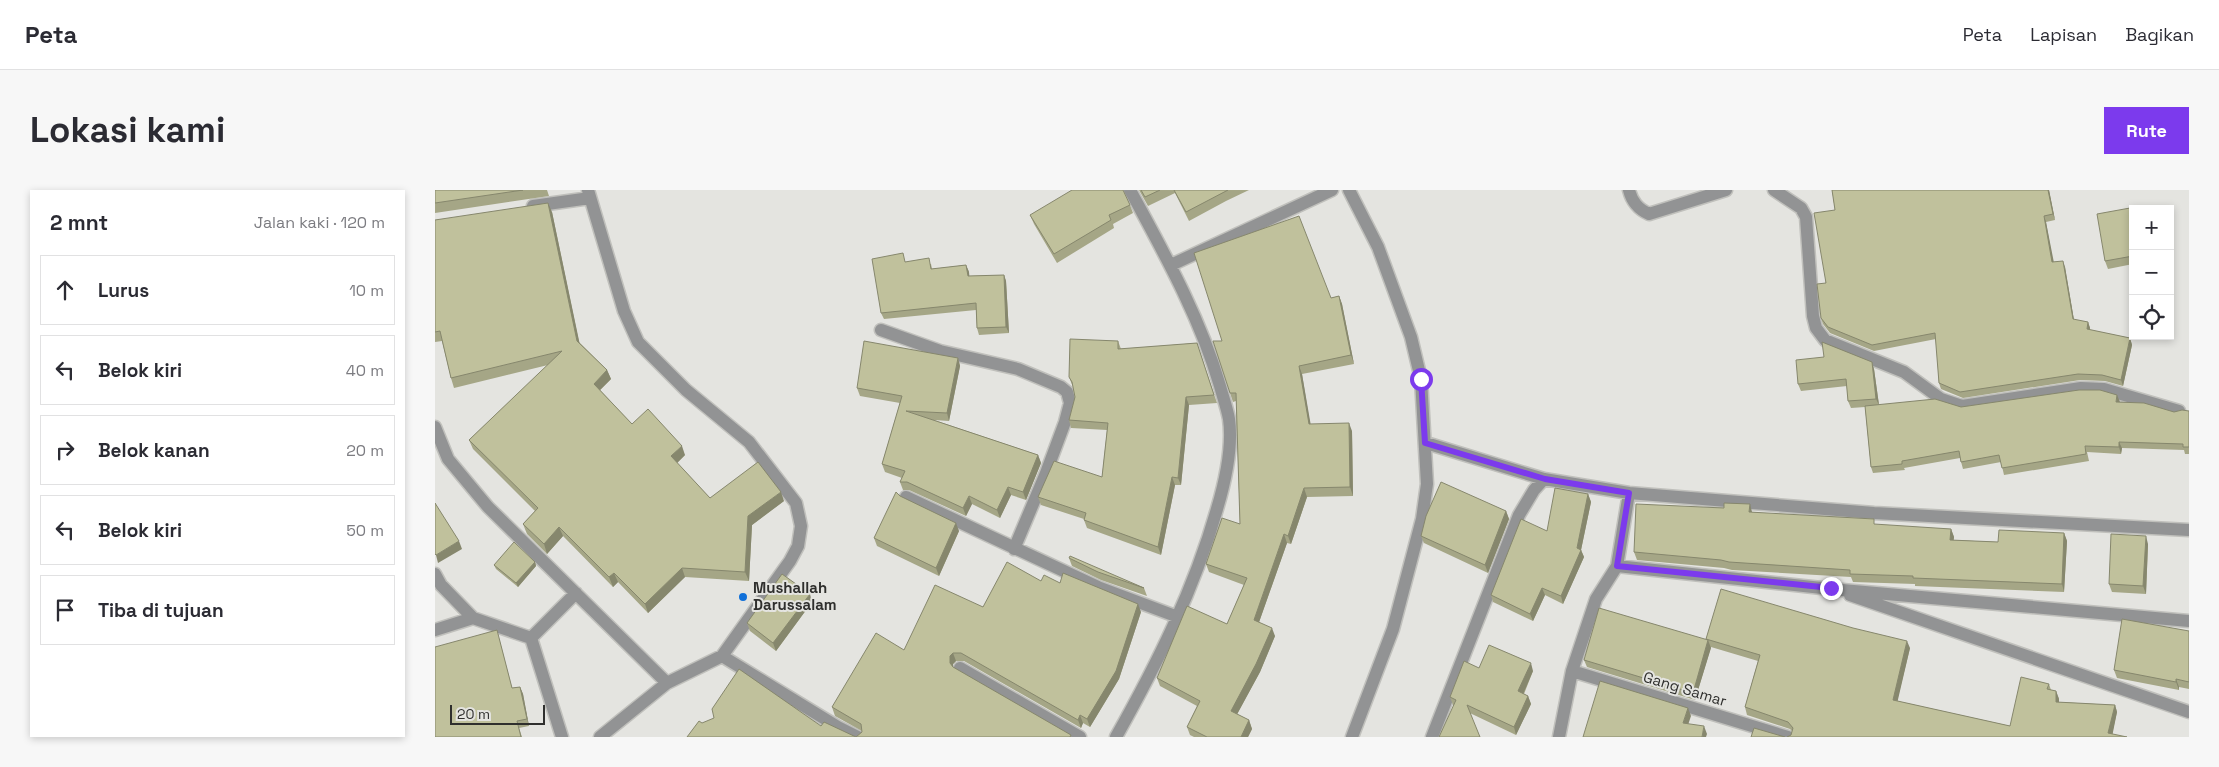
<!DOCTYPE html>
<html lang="id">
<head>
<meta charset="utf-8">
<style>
	:root { --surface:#fff; --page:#f7f7f7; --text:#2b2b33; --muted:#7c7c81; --line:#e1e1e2; --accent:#7c3aed }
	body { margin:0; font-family:"Space Grotesk",sans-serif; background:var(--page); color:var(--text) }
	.controls { position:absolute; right:15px; top:15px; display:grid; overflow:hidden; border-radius:0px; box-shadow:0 2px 8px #0003 }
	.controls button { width:45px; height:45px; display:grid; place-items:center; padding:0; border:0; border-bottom:1px solid var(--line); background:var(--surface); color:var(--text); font:25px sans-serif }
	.scale { position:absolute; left:15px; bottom:12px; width:95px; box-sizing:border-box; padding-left:5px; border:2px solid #2f2f2d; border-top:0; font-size:14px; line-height:18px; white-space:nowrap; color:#2f2f2d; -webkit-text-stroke:4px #e4e4e0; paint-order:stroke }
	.stop { position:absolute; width:15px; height:15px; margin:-11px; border:4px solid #7c3aed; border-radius:50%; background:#fff }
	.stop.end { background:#7c3aed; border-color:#fff; box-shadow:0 1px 5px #0008 }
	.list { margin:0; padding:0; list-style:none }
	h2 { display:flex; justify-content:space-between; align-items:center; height:65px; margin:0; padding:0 20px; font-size:21px }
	h2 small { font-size:16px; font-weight:400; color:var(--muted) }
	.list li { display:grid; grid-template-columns:32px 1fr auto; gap:15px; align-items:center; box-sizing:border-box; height:70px; margin:0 10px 10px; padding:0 10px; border:1px solid var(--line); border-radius:0px }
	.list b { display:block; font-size:19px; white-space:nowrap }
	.list em { font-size:16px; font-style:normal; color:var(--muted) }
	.icon { flex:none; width:28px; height:28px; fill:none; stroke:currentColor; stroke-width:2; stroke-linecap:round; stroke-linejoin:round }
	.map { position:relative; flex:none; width:1754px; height:547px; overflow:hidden; border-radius:0px }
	header { display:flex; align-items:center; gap:30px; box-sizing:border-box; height:70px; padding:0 25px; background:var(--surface); border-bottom:1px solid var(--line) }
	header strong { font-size:24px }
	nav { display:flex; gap:28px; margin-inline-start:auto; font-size:18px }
	.intro { display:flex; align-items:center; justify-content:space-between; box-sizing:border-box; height:120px; padding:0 30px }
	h1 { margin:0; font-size:35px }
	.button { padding:12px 22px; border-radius:0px; background:var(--accent); color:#fff; font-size:18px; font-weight:700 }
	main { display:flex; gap:30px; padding:0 30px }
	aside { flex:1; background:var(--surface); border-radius:0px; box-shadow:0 2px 8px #0003 }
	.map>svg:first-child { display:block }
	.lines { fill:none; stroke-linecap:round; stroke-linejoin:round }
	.minor-casing { stroke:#c0c0bc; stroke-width:15 }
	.minor { stroke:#929394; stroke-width:12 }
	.wall { fill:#a5a686 }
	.shaded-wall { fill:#86876d }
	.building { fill:#c0c19c; stroke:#86876d }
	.route { stroke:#7c3aed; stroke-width:6 }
	.poi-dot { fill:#1070d9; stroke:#e4e4e0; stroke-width:2 }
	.labels { text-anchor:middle; stroke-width:4; stroke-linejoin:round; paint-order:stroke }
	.poi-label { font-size:15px; font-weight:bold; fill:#2f2f2d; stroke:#e4e4e0; text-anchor:start }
	.street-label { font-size:15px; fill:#2f2f2d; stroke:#e4e4e0 }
</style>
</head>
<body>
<header>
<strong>Peta</strong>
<nav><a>Peta</a><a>Lapisan</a><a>Bagikan</a></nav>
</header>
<div class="intro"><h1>Lokasi kami</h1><a class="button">Rute</a></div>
<main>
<aside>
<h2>2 mnt<small>Jalan kaki · 120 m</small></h2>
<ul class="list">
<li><svg class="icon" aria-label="ahead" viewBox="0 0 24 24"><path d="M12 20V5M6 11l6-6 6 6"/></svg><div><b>Lurus</b></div><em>10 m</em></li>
<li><svg class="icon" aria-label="left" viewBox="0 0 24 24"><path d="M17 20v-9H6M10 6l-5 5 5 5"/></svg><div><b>Belok kiri</b></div><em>40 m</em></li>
<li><svg class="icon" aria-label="right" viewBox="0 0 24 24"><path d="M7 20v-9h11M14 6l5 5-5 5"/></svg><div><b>Belok kanan</b></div><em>20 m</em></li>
<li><svg class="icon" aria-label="left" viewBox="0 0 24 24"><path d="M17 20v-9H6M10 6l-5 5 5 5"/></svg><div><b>Belok kiri</b></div><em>50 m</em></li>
<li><svg class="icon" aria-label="arrive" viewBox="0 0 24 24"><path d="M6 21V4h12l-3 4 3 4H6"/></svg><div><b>Tiba di tujuan</b></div></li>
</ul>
</aside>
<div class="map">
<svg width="1754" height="547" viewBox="0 0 1754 547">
	<rect width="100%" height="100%" fill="#e4e4e0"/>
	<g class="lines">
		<!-- minor casing -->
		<g class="minor-casing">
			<path id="minor" d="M153 0 189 121 203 152 251 200 314 252 361 313 366 336 363 356 355 371 287 466
				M914 0 943 57 976 147 986 189 992 294 987 329 958 439 917 547
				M1194 0C1197 12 1203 19 1214 24L1291 0
				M1339 0 1366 18 1371 27 1378 126 1381 138 1390 150 1469 182 1506 209 1527 216 1646 198 1669 199 1744 221
				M98 16 155 8
				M736 75 897 0
				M446 140 505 161 583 179 626 197 632 202 635 213 630 232 611 283 579 359
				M0 237 13 269 53 317 232 493
				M991 253 1109 289 1194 303 1439 323 1754 340
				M471 307 663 397 743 427
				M1182 376 1396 399 1754 431
				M0 384 6 395 38 428
				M1415 405 1754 522
				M0 440 38 428 96 448 141 403
				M96 448 127 547
				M525 478 645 547
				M1137 481 1353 547
				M165 547 232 493 287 466 403 537 423 547
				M681 547C722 474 759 400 782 319 790 292 798 257 794 229 792 218 788 207 785 196 765 127 729 63 695 0
				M997 547 1084 325 1099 300 1109 289
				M1124 547 1137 481 1161 409 1182 376 1194 303"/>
		</g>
		<!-- minor -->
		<use href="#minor" class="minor"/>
	</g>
	<!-- wall -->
	<path class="wall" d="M0 0H112L114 6 0 23Z
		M704 0H814L791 11 754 31 740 3 713 16Z
		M1397 0H1614L1620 30 1611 32 1618 72 1630 77 1639 130 1653 132 1655 138V140L1695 148 1697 155 1688 196 1670 191 1645 190 1528 208 1506 199 1504 193 1501 149 1439 161 1395 143 1388 134 1386 128 1400 20Z
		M695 15 698 23 678 34 679 38 622 73 599 34 595 25Z
		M1695 18 1698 24V74L1673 79 1670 71Z
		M117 22 144 152 172 180 176 189 165 200 197 234 250 265 242 273 275 308 349 311 317 335 314 391 250 387 213 423 183 392 178 397 128 346 112 364 92 344 88 334 100 321 38 259 34 250 113 175 19 198 16 188 7 151 0 152V30Z
		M471 72 496 74 497 79 531 75 534 82V86L569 85 571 91 574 143 544 145 542 138 541 120 449 129 446 123Z
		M904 106 907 114 919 174 867 184 875 234 917 241 918 306 872 307 856 354 852 353 824 432 840 446 825 482 802 524 814 530 817 539 813 547H759L755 545 752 537 762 516 725 496 722 488 792 434 809 395 774 382 771 374 805 334 801 211 798 212 795 203 787 151 896 108Z
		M683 151 686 159 762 153 782 213 754 215 746 295H740L726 365 652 338 649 330V329L606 315 603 307 667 287 672 240 636 238 634 230 640 207 638 197 634 187Z
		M523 168 525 176 514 231 499 230 603 265 606 273 591 310 576 305 565 328 537 314 531 326 474 300H468L465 292 467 288 450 282 447 274 465 213 425 206 422 198Z
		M1439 179 1444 215 1526 217 1685 212 1739 222 1754 221V264H1750L1749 260 1687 258 1686 264 1652 262 1654 271 1569 285 1566 272 1528 279 1525 268 1469 278 1470 280 1438 283 1436 277 1430 217 1416 218 1413 211 1412 196 1366 201 1363 194Z
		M1153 304 1156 312 1146 360 1149 367 1128 414 1110 405 1098 431 1058 412 1056 405 1112 341Z
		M465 306 524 341 504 386 442 356 439 348Z
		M1071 321 1074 329 1053 383 989 353 986 346Z
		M1317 322 1441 335 1516 339 1519 347 1518 350 1563 352 1629 343 1632 351 1629 402 1480 396V394L1418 392 1416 387 1297 380 1289 378 1202 370 1199 362Z
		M1713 354 1711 404 1677 402 1674 394Z
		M634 368 709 398 712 406 666 390 637 376Z
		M100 372 101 376 83 397 61 379 59 375Z
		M606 391 625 393 706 422 684 489 655 537 648 533 646 538 529 471H521L518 474V477L637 547H252L267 533 386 536 421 547 427 542V541L400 526 397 517 469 460 548 417Z
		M377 412 341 461 315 441 312 433Z
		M1754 441V499L1744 497V500L1682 488 1679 480Z
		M64 448 77 498 85 497 88 504 94 536 84 538 87 547H0Z
		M1271 449 1475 458 1462 511 1575 536 1614 494 1616 500 1621 501 1624 509V512L1680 515 1682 522 1677 544 1356 545 1357 541 1355 539 1312 525 1310 517 1323 471 1276 457 1260 510 1152 477 1149 470 1272 450Z
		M1044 478 1098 481 1089 504 1093 506 1096 514 1081 545 1018 515 1015 507Z"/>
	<!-- shaded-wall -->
	<path class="shaded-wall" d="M1613 0H1614L1620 30 1618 24Z
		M113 13 117 22 146 160 142 151Z
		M1609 26 1611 32 1620 78 1617 72Z
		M1628 71 1630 77 1640 136 1638 129Z
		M531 75 534 82 535 93 533 86Z
		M569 85 571 91 574 143 571 137Z
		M904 106 907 114 919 174 916 165Z
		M1653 132 1655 138 1654 145 1652 139Z
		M1695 148 1697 155 1688 196 1686 190Z
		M523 168 525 176 514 231 512 223Z
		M1437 172 1439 179 1444 215 1441 209Z
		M864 176 867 184 877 242 874 234Z
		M172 180 176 189 162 203 159 194Z
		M1682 205 1685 212H1681Z
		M751 207 754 215 746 295 743 288Z
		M914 233 917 241 918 306 915 297Z
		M1684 252 1687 258 1686 264 1684 257Z
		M247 256 250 265 240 275 236 266Z
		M603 265 606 273 591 310 588 302Z
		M737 287 740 295 726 365 723 357Z
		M573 297 576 305 565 328 562 320Z
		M869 298 872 307 856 354 853 346Z
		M346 302 349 311 317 335 314 391 310 382 313 326Z
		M1153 304 1156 312 1146 360 1149 367 1128 414 1126 406 1142 358Z
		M534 306 537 314 531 326 528 318Z
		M1315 314 1317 322H1314Z
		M1071 321 1074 329 1053 383 1050 375Z
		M521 333 524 341 504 386 501 378Z
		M124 337 128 346 112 364 109 354Z
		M1516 339 1519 347 1518 358 1515 350Z
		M1629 343 1632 351 1629 402 1627 394Z
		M849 344 852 353 822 438 819 430Z
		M1711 346 1713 354 1711 404 1708 396Z
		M24 351 27 359 3 373 1 365Z
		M100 372 101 376 83 397 81 393Z
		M247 378 250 387 213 423 210 414Z
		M179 383 183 392 178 397 174 387Z
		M1107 398 1110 405 1098 431 1095 424Z
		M375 404 377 412 341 461 338 453Z
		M703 414 706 422 684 489 655 537 652 529Z
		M837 438 840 446 825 482 799 530 796 521Z
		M1273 450 1276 458 1260 510 1258 503Z
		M1472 451 1475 458 1461 518 1458 510Z
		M518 463 521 471 518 474V482L515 473V466Z
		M1096 473 1098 481 1086 509 1083 501Z
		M1741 489 1744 497V500L1741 492Z
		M85 497 88 504 94 536 92 529Z
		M1621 501 1624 509V519L1621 512Z
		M1093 506 1096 514 1081 545 1079 537Z
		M1680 515 1682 522 1677 547 1673 543Z
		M1253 518 1256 526 1251 541 1248 533Z
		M645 525 648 533 646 538 643 530Z
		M814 530 817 539 813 547H806Z
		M1269 536 1272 544 1271 547H1267Z"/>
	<!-- building -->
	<path class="building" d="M0 0H88L0 13Z
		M637 0H688L695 15 674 25 676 30 619 64 595 25Z
		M706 0H725L710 7Z
		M739 0H793L751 22Z
		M1397 0H1613L1618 24 1609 26 1617 72 1628 71 1638 129 1653 132 1652 139 1695 148 1686 190 1667 185 1643 184 1525 202 1504 193 1500 143 1437 155 1393 137 1386 128 1382 94 1391 93 1379 23 1400 20Z
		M113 13 142 151 172 180 159 194 197 234 213 219 247 256 236 266 275 308 323 272 346 302 313 326 310 382 247 378 210 414 179 383 174 387 124 337 109 354 88 334 103 318 34 250 127 161 16 188 5 141 0 142V30Z
		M1695 18 1698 31V66L1670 71 1662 24Z
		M864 26 896 108 904 106 916 165 864 176 874 234 914 233 915 297 869 298 853 346 849 344 819 430 837 438 821 474 796 521 814 530 806 547H772L752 537 765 511 722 488 752 416 792 434 812 388 771 374 787 328 805 334 801 203H795L778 151H787L759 63Z
		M468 63 470 72 494 68 496 79 531 75 533 86 569 85 571 137 542 138 541 113 446 123 437 69Z
		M635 149 683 151V159L762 153 779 205 751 207 743 288 737 287 723 357 649 330 651 323 603 307 619 271 667 287 673 233 634 230 640 207 637 192 634 187Z
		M429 151 523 168 512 223 471 221 603 265 588 302 573 297 562 320 534 306 528 318 472 292H465L470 281 447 274 467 206 422 198Z
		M1387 152 1437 172 1441 209 1413 211 1411 189 1363 194 1361 170 1389 167Z
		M1644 200H1665L1682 205 1681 212 1709 213 1739 222 1747 220 1754 221V257H1748V254L1684 252V257L1650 256 1651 264 1567 278 1564 265 1526 272 1524 261 1467 271V274L1436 277 1430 216 1500 209 1526 217Z
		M1006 292 1071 321 1050 375 986 346 991 326Z
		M1120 298 1153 304 1142 358 1146 360 1126 406 1107 398 1095 424 1056 405 1086 329 1112 341Z
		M461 302 465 306 521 333 501 378 439 348Z
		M0 313 24 351 1 365 0 364Z
		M1289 313 1315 314 1314 322 1439 329V334L1516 339 1515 350 1563 352 1564 340 1629 343 1627 394 1478 388V386L1415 384V380L1294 372 1286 370 1199 362 1201 314 1289 318Z
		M1676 344 1711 346 1708 396 1674 394Z
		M79 352 100 372 81 393 59 375Z
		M635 366 709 398 663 382 634 368Z
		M572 372 606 391 609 385 625 393 628 383 703 414 681 481 652 529 645 525 643 530 526 463H518L515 466V473L518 477 636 545 635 547H252L264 531 267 533 279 528 277 519 304 479 386 536 389 532 421 547 427 542 426 534 397 517 441 443 469 460 500 395 548 417Z
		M347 384 375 404 338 453 312 433Z
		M1286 399 1418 438 1472 451 1458 510 1575 536 1586 487 1614 494 1612 499 1621 501V512L1680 515 1673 543 1692 547H1352L1356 545 1358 538 1353 532 1310 517 1325 465 1271 449Z
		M1164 418 1273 450 1258 503 1149 470Z
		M1687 429 1754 441V492L1741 489V492L1679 480Z
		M62 440 77 498 85 497 92 529 82 531 86 547H0V457Z
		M1054 455 1096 473 1083 501 1093 506 1079 537 1032 515 1045 547H1004L1021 510 1015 507 1029 471 1044 478Z
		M1165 491 1253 518 1248 533 1269 536 1267 547H1148Z
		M1319 538 1350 547H1316Z"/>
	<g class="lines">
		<!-- route -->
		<path class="route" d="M986 189 990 253 1110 289 1194 303 1182 376 1396 398"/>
	</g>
	<!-- markers -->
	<circle class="poi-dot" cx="308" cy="407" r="5"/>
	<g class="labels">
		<!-- poi labels -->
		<g class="poi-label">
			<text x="318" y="403">Mushallah<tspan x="318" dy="17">Darussalam</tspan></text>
		</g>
		<!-- street labels -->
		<g class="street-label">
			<text transform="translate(1250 499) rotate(17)" y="5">Gang Samar</text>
		</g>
	</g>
</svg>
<div class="controls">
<button>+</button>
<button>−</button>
<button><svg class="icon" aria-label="locate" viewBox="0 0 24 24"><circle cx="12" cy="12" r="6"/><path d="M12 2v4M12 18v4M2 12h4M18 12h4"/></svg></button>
</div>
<div class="scale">20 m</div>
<div class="stop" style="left:986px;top:189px"></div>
<div class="stop end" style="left:1396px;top:398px"></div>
</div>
</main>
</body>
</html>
